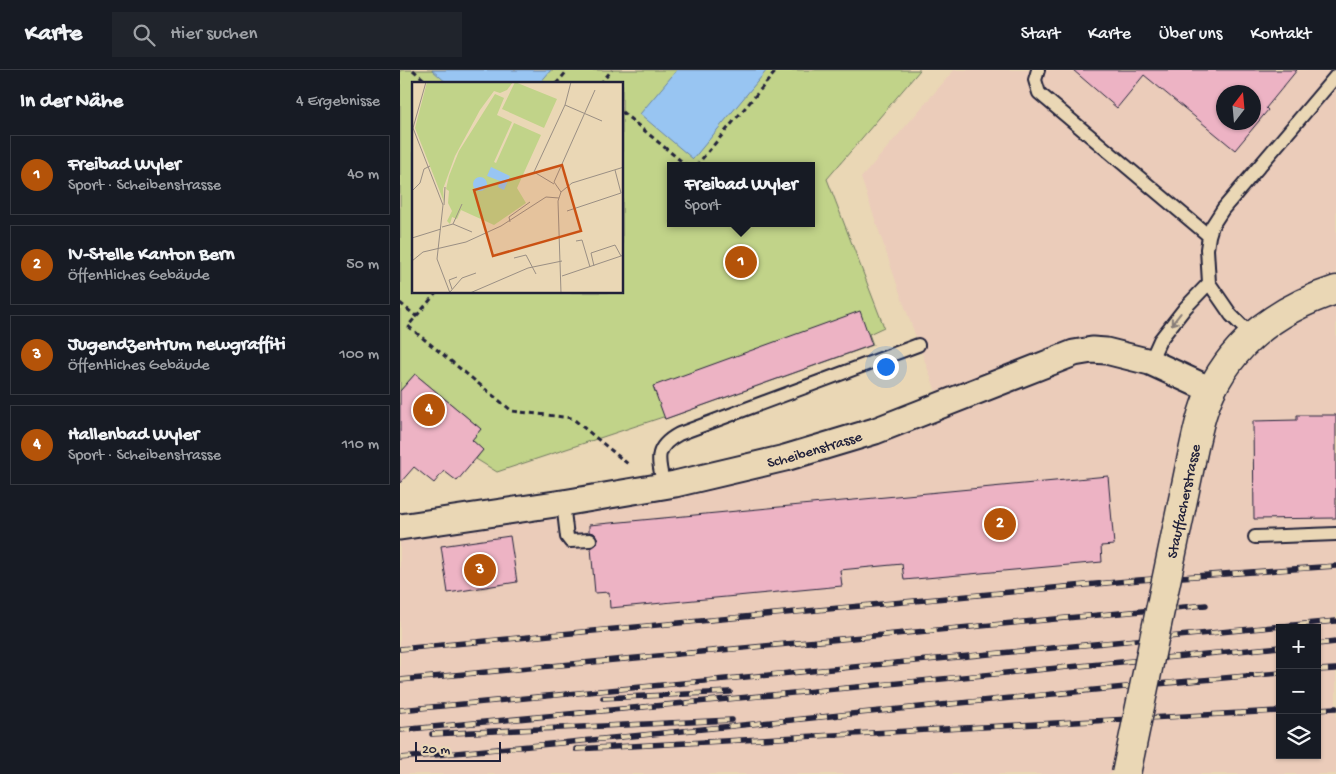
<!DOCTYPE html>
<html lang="de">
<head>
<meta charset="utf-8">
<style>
	:root { --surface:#171b24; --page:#20242c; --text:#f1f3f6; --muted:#9ea1a6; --line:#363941; --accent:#b45309 }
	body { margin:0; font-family:"Gochi Hand",sans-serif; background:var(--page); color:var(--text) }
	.controls { position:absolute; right:15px; bottom:15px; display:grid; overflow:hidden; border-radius:0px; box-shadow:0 1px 4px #0004 }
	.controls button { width:45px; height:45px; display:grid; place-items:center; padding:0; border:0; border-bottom:1px solid var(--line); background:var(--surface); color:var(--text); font:25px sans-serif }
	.compass { position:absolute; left:816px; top:15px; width:45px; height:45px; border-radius:50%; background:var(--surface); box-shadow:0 1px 4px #0004; rotate:16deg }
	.scale { position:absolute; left:15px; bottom:12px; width:86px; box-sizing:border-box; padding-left:5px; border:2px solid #22223b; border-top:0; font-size:14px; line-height:18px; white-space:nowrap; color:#22223b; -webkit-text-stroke:4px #ead7b5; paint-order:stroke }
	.you { position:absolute; left:485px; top:296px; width:18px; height:18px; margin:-12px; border:4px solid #fff; border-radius:50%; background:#1a73e8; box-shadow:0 0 0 8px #1a73e833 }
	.badge { display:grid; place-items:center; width:32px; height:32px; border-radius:50%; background:var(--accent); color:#fff; font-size:16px; font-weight:700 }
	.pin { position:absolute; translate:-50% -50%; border:2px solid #fff; box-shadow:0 1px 5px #0006 }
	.popup { position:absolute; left:267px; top:92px; width:148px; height:65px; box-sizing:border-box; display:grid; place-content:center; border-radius:0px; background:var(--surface); filter:drop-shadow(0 1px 4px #0005); font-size:16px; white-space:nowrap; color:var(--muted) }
	.popup b { font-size:19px; color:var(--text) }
	.popup::after { content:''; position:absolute; left:50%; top:100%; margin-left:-10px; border:10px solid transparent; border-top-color:var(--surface) }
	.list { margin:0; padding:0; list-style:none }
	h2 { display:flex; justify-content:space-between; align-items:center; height:65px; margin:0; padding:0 20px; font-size:21px }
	h2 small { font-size:16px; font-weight:400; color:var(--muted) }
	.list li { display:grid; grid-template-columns:32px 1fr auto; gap:15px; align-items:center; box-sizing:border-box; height:80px; margin:0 10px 10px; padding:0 10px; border:1px solid var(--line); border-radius:0px }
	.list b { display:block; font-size:19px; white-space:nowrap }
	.list p { margin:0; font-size:16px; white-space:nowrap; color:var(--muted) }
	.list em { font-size:16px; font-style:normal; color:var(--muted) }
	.icon { flex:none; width:28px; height:28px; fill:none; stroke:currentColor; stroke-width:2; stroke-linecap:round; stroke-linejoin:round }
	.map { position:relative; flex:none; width:936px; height:704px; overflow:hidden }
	header { display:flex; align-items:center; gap:30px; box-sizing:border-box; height:70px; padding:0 25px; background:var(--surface); border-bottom:1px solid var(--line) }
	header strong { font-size:24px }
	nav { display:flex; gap:28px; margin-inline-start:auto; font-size:18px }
	.search { width:350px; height:45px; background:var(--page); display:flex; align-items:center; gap:12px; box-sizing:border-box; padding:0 18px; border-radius:0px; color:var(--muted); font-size:19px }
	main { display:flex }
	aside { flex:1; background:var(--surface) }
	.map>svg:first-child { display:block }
	.built { fill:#ebccba; fill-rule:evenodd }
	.green { fill:#c1d389; stroke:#727a62; fill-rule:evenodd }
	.water { fill:#98c5f2; stroke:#6984a9 }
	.building { fill:#edb3c4; stroke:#22223b; fill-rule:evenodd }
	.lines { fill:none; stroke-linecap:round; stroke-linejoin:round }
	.service-casing { stroke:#22223b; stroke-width:16 }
	.minor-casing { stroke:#22223b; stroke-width:29 }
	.tertiary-casing { stroke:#22223b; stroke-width:31 }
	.path { stroke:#22223b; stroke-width:3; stroke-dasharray:5 4; stroke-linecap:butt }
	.service { stroke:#ead7b5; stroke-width:12 }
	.minor { stroke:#ead7b5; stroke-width:25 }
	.tertiary { stroke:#ead7b5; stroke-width:28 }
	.rail-casing { stroke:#22223b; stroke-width:5.5 }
	.rail { stroke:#ead7b5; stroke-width:4; stroke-dasharray:11; stroke-linecap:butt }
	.tertiary-bridge-casing { stroke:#22223b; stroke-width:31; stroke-linecap:butt }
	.tertiary-bridge { stroke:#ead7b5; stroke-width:28 }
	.oneway { stroke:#867c78 }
	.labels { text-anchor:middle; stroke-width:4; stroke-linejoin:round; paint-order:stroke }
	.street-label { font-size:15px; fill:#22223b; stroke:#ead7b5 }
	.inset-road { fill:none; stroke:#9a8f84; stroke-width:1 }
	.view { fill:#ca5113; fill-opacity:0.15; stroke:#ca5113; stroke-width:2.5 }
	.inset-edge { fill:none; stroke:#22223b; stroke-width:2.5 }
</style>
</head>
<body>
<header>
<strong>Karte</strong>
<div class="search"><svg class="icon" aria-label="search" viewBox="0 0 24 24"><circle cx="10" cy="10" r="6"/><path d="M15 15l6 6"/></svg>Hier suchen</div>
<nav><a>Start</a><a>Karte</a><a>Über uns</a><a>Kontakt</a></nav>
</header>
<main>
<aside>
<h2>In der Nähe<small>4 Ergebnisse</small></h2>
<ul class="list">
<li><span class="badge">1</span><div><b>Freibad Wyler</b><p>Sport · Scheibenstrasse</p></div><em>40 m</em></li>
<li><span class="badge">2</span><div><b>IV-Stelle Kanton Bern</b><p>Öffentliches Gebäude</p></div><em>50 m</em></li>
<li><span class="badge">3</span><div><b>Jugendzentrum newgraffiti</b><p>Öffentliches Gebäude</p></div><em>100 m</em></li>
<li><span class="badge">4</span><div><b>Hallenbad Wyler</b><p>Sport · Scheibenstrasse</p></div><em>110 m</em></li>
</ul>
</aside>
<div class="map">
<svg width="936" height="704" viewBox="0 0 936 704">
	<rect width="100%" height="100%" fill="#ead7b5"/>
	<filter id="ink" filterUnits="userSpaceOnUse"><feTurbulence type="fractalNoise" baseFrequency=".02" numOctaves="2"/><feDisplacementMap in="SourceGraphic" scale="10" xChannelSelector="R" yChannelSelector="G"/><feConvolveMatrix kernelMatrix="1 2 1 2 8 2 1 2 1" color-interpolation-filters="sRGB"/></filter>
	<g filter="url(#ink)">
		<!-- built -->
		<path class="built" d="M554 0H936V704H0V457L169 432 541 335 502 229 461 108ZM824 22H854V52H824ZM880 558H917V685H880Z"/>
		<!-- green -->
		<path class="green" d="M0 0H520L427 109 484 257 469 264 473 275 265 349 263 347 97 402 76 389 83 380 72 370 81 359 15 304 0 321ZM14 14H222V222H14ZM271 96H411V153H271Z"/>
		<!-- water -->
		<path class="water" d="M32 0H151L139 14H48Z
			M277 0H367L293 89 240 44Z"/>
		<!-- building -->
		<path class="building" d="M673 0H897L866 38 868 40 835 80 744 5 717 38ZM824 22H854V52H824Z
			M460 241 472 275 265 349 253 316Z
			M15 304 81 359 72 370 83 380 57 411 44 401 34 413 14 397 0 413V321Z
			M897 345H936V448L854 449 853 351 897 350Z
			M708 406 714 475 701 476 702 492 504 510 502 494 440 500 442 516 210 538 209 522 195 523 191 478 197 474 198 469 194 463 189 462V455Z
			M110 466 117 512 48 523 41 476Z"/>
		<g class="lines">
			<!-- service casing -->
			<g class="service-casing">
				<path id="service" d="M638 0 635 10 639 23 809 166
					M851 265 831 245 809 213 807 179 809 166 812 156 823 139 936 6
					M750 292 760 270 785 238 809 213
					M264 416C258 390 253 378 279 364L518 275
					M163 433 167 467 170 471 190 470
					M855 467 936 464"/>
			</g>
			<!-- minor casing -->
			<g class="minor-casing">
				<g id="minor">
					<path id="s1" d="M0 457 169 432 275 414 385 388 475 361 674 283 692 280 706 281 750 292 811 320"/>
				</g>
			</g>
			<!-- tertiary casing -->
			<g class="tertiary-casing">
				<path id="tertiary" d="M791 391C796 367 801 342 811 321 836 269 883 237 936 220"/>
			</g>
			<!-- path -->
			<path class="path" d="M13 0 29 14
				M156 14 168 0
				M200 14 212 0
				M222 42 287 96
				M296 96 377 0
				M37 222 8 256 112 341 172 348 228 394
				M0 233 17 247"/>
			<!-- service -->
			<use href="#service" class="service"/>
			<!-- minor -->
			<use href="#minor" class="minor"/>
			<!-- tertiary -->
			<use href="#tertiary" class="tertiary"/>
			<!-- rail casing -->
			<g class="rail-casing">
				<path id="rail" d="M917 574 936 572
					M0 579 739 510 936 496
					M917 600 936 599
					M0 610 806 535
					M203 628 330 622
					M917 639 936 638
					M0 640 936 551
					M0 660 880 577
					M32 664 332 650
					M176 679 880 641
					M0 688C293 662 586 628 880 603"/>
			</g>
			<!-- rail -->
			<use href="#rail" class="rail"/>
			<!-- tertiary-bridge casing -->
			<g class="tertiary-bridge-casing">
				<path id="tertiary-bridge" d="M726 704 791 391"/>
			</g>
			<!-- tertiary-bridge -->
			<use href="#tertiary-bridge" class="tertiary-bridge"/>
		</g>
		<!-- one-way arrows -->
		<defs><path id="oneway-shaft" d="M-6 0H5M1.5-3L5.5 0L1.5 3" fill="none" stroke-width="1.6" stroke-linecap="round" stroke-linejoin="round" transform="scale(1.25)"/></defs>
		<use class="oneway" href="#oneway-shaft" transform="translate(776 249) rotate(128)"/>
	</g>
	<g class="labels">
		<!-- street labels -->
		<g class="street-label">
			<text dy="5" stroke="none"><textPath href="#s1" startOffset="422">Scheibenstrasse</textPath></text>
			<text transform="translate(783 431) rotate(-78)" y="5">Stauffacherstrasse</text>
		</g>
	</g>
	<!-- overview -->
	<g transform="translate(12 12)">
		<rect width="211" height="211" fill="#ead7b5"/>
		<path d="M15 0H101L95 8 88 11 82 9 68 28 43 74 31 107 32 120 3 46ZM103 0 145 17 132 46 90 27ZM83 12 92 16 85 33 100 40 82 80 84 81 102 41 129 53 105 106 114 121 82 143 49 128 45 137 40 135 38 142 35 139 40 129 36 121 37 109 34 107 37 94 47 69Z" fill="#c1d389"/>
		<path d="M79 85 98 94 92 108 86 105 88 99 75 94ZM61 102a7 7 0 1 1 14 0a7 7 0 1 1-14 0Z" fill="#98c5f2"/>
		<path class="inset-road" d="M14 0 1 46 31 123 25 177 38 211M159 0 153 23 190 39M142 102 122 90 153 23M0 109 8 101 12 87 18 84M149 110 142 100 183 8M32 123 33 105M155 129 209 111 203 88M98 140 97 135 118 120M41 142 60 150M30 145 41 142 50 122M0 156 29 147M164 159 170 158 178 185M102 176 114 173 124 192M0 179 11 170 54 160 89 144 134 115 147 116M182 184 179 171 203 163 209 174M150 194 212 173M40 207 37 198 45 195M38 210 50 196 64 191M58 211 116 186 150 179M149 211 146 119 149 110 160 101 212 85"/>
		<path class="view" d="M150 83 169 149 81 174 62 108Z"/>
		<rect width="211" height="211" class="inset-edge"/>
	</g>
</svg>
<div class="controls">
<button>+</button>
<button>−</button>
<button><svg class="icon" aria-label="layers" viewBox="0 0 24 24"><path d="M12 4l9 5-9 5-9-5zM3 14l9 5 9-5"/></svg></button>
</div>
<svg class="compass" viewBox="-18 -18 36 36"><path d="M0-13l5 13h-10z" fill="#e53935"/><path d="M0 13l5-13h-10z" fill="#9ea1a6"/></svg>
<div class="scale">20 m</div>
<div class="you"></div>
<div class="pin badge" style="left:341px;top:192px">1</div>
<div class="popup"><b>Freibad Wyler</b>Sport</div>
<div class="pin badge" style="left:600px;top:454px">2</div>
<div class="pin badge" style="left:80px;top:500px">3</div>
<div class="pin badge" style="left:29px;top:340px">4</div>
</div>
</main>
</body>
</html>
